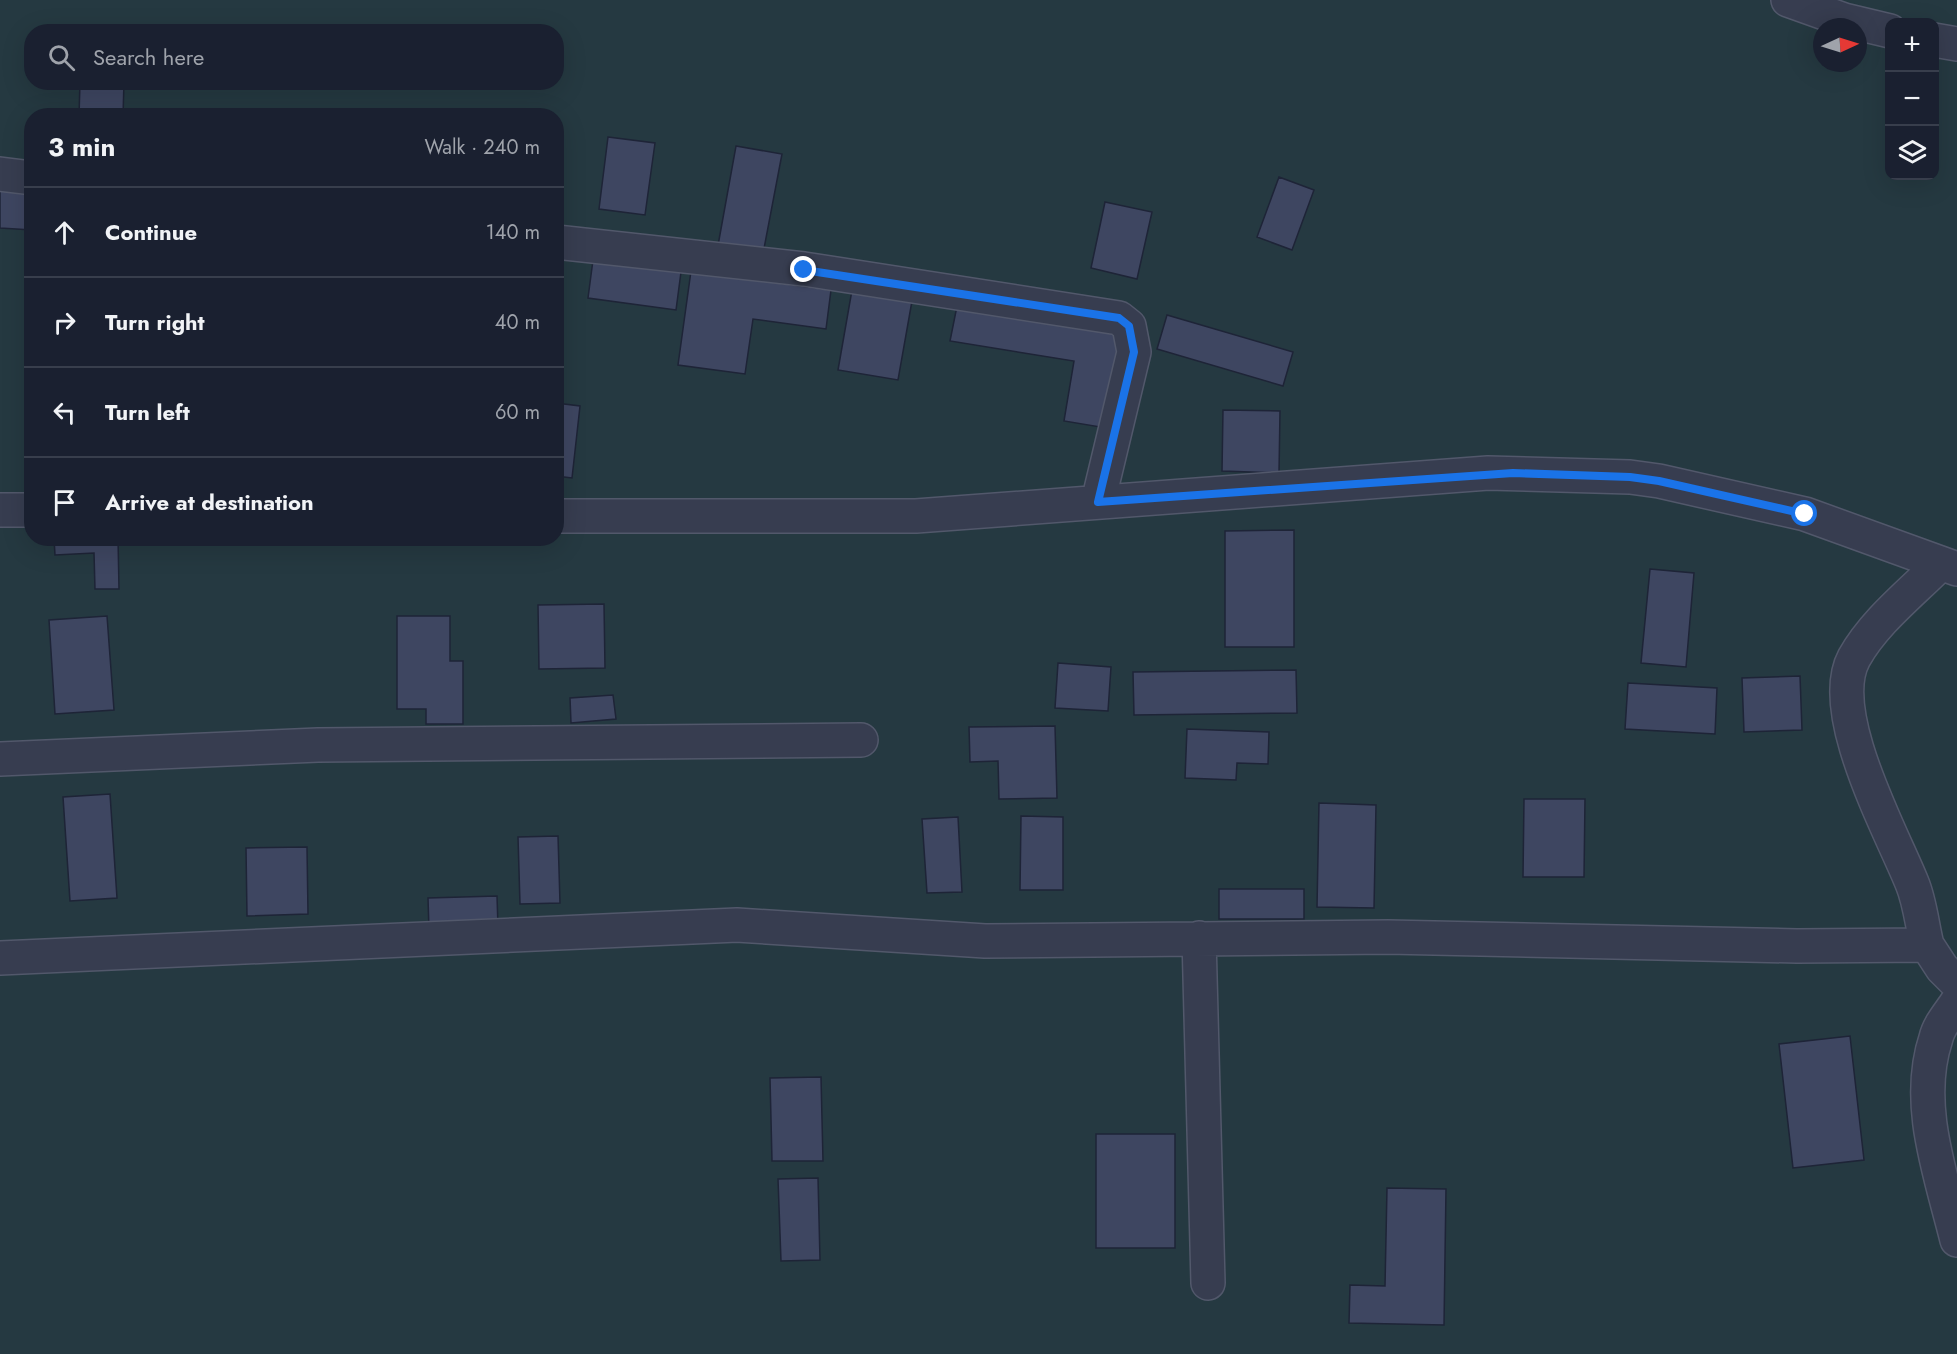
<!DOCTYPE html>
<html lang="en">
<head>
<meta charset="utf-8">
<style>
	:root { --surface:#1a2030; --page:#272d3c; --text:#f1f3f6; --muted:#9fa3ab; --line:#383e4c }
	body { margin:0; font-family:Jost,sans-serif; background:var(--page); color:var(--text) }
	.controls { position:absolute; right:18px; top:18px; display:grid; overflow:hidden; border-radius:12px; box-shadow:0 6px 24px #0002 }
	.controls button { width:54px; height:54px; display:grid; place-items:center; padding:0; border:0; border-bottom:2px solid var(--line); background:var(--surface); color:var(--text); font:30px sans-serif }
	.compass { position:absolute; left:1813px; top:18px; width:54px; height:54px; border-radius:50%; background:var(--surface); box-shadow:0 6px 24px #0002; rotate:86deg }
	.stop { position:absolute; width:18px; height:18px; margin:-14px; border:4px solid #1a73e8; border-radius:50%; background:#fff }
	.stop.end { background:#1a73e8; border-color:#fff; box-shadow:0 2px 6px #0008 }
	.list { margin:0; padding:0; list-style:none }
	h2 { display:flex; justify-content:space-between; align-items:center; height:78px; margin:0; padding:0 24px; font-size:26px }
	h2 small { font-size:20px; font-weight:400; color:var(--muted) }
	.list li { display:grid; grid-template-columns:39px 1fr auto; gap:18px; align-items:center; box-sizing:border-box; height:90px; padding:0 24px; border-top:2px solid var(--line) }
	.list b { display:block; font-size:22px; white-space:nowrap }
	.list em { font-size:20px; font-style:normal; color:var(--muted) }
	.icon { flex:none; width:33px; height:33px; fill:none; stroke:currentColor; stroke-width:2; stroke-linecap:round; stroke-linejoin:round }
	.map { position:relative; flex:none; width:1957px; height:1354px; overflow:hidden }
	.search { position:absolute; background:var(--surface); box-shadow:0 6px 24px #0002; left:24px; top:24px; width:540px; height:66px; display:flex; align-items:center; gap:15px; box-sizing:border-box; padding:0 21px; border-radius:24px; color:var(--muted); font-size:22px }
	.panel { position:absolute; background:var(--surface); box-shadow:0 6px 24px #0002; left:24px; top:108px; width:540px; height:438px; border-radius:24px }
	.map>svg:first-child { display:block }
	.green { fill:#253941; fill-rule:evenodd }
	.building { fill:#3e4661; stroke:#1e2437; stroke-width:1.5 }
	.lines { fill:none; stroke-linecap:round; stroke-linejoin:round }
	.minor-casing { stroke:#52586b; stroke-width:36 }
	.minor { stroke:#373d50; stroke-width:33 }
	.route { stroke:#1a73e8; stroke-width:8 }
</style>
</head>
<body>
<div class="map">
<svg width="1957" height="1354" viewBox="0 0 1957 1354">
	<rect width="100%" height="100%" fill="#232a40"/>
	<!-- green -->
	<path class="green" d="M0 0H1957V1354H0ZM1890 22H1934V176H1890ZM1822 27H1858V63H1822ZM32 32H556V82H32ZM32 116H556V538H32Z"/>
	<!-- building -->
	<path class="building" d="M80 82H124L123 116H79Z
		M608 137 655 143 645 215 599 209Z
		M736 146 782 154 762 259 717 251Z
		M1279 177 1314 190 1292 250 1257 237Z
		M0 190 32 192V230L0 228Z
		M1105 202 1152 212 1137 279 1091 268Z
		M593 260 681 272 676 310 588 298Z
		M691 271 831 290 826 329 753 319 745 374 678 365Z
		M852 290 912 301 898 380 838 370Z
		M957 306 1127 333 1112 429 1064 421 1074 361 950 341Z
		M1167 315 1293 352 1283 386 1157 349Z
		M556 403 580 406 572 478 556 476Z
		M1223 410 1280 411 1279 473 1222 471Z
		M1294 530V647H1225V531Z
		M54 538H118L119 589H95L94 553 55 555Z
		M1650 569 1694 573 1686 667 1641 663Z
		M604 604 605 668 539 669 538 605Z
		M107 616 114 710 55 714 49 620Z
		M397 616H450V661H463V724H426V709H397Z
		M1058 663 1111 667 1108 711 1055 708Z
		M1296 670 1297 713 1134 715 1133 672Z
		M1800 676 1802 730 1744 732 1742 678Z
		M1628 683 1717 688 1715 734 1625 729Z
		M613 695 616 719 571 723 570 698Z
		M1055 726 1057 798 999 799 998 761 970 762 969 727Z
		M1187 729 1269 732 1268 764 1237 763 1236 780 1185 778Z
		M110 794 117 898 70 901 63 797Z
		M1524 799H1585L1584 877H1523Z
		M1319 803 1376 805 1374 908 1317 907Z
		M1021 816 1063 817V890H1020Z
		M958 817 962 892 927 893 922 819Z
		M558 836 560 903 520 904 518 837Z
		M307 847 308 914 247 916 246 848Z
		M1219 889H1304V919H1219Z
		M497 896 498 927 429 930 428 898Z
		M1850 1036 1864 1160 1793 1168 1779 1044Z
		M821 1077 823 1161H772L770 1078Z
		M1096 1134H1175V1248H1096Z
		M818 1178 820 1260 781 1261 778 1179Z
		M1387 1188 1446 1189 1444 1325 1349 1323 1350 1285 1385 1286Z"/>
	<g class="lines">
		<!-- minor casing -->
		<g class="minor-casing">
			<path id="minor" d="M1788 0 1844 20 1890 31
				M1934 40 1957 44
				M0 174 32 178
				M556 242 804 269 1119 318 1129 326 1134 352 1098 502
				M0 510H32
				M556 516H916L1488 473 1630 477 1659 481 1805 514 1957 569
				M0 759 318 745 861 740
				M1199 938 1208 1283
				M1927 945C1922 925 1920 902 1912 883 1891 831 1825 712 1854 658 1874 622 1911 593 1940 564
				M0 958 737 925 985 941 1388 937 1797 946 1927 945 1942 968 1957 983
				M1957 1002C1950 1013 1939 1025 1936 1038 1914 1104 1941 1175 1957 1240"/>
		</g>
		<!-- minor -->
		<use href="#minor" class="minor"/>
	</g>
	<g class="lines">
		<!-- route -->
		<path class="route" d="M804 270 1119 318 1129 326 1134 352 1098 502 1513 473 1630 477 1659 481 1805 514"/>
	</g>
</svg>
<div class="controls">
<button>+</button>
<button>−</button>
<button><svg class="icon" aria-label="layers" viewBox="0 0 24 24"><path d="M12 4l9 5-9 5-9-5zM3 14l9 5 9-5"/></svg></button>
</div>
<svg class="compass" viewBox="-18 -18 36 36"><path d="M0-13l5 13h-10z" fill="#e53935"/><path d="M0 13l5-13h-10z" fill="#9fa3ab"/></svg>
<div class="stop" style="left:1805px;top:514px"></div>
<div class="stop end" style="left:804px;top:270px"></div>
<div class="search"><svg class="icon" aria-label="search" viewBox="0 0 24 24"><circle cx="10" cy="10" r="6"/><path d="M15 15l6 6"/></svg>Search here</div>
<section class="panel">
<h2>3 min<small>Walk · 240 m</small></h2>
<ul class="list">
<li><svg class="icon" aria-label="ahead" viewBox="0 0 24 24"><path d="M12 20V5M6 11l6-6 6 6"/></svg><div><b>Continue</b></div><em>140 m</em></li>
<li><svg class="icon" aria-label="right" viewBox="0 0 24 24"><path d="M7 20v-9h11M14 6l5 5-5 5"/></svg><div><b>Turn right</b></div><em>40 m</em></li>
<li><svg class="icon" aria-label="left" viewBox="0 0 24 24"><path d="M17 20v-9H6M10 6l-5 5 5 5"/></svg><div><b>Turn left</b></div><em>60 m</em></li>
<li><svg class="icon" aria-label="arrive" viewBox="0 0 24 24"><path d="M6 21V4h12l-3 4 3 4H6"/></svg><div><b>Arrive at destination</b></div></li>
</ul>
</section>
</div>
</body>
</html>
